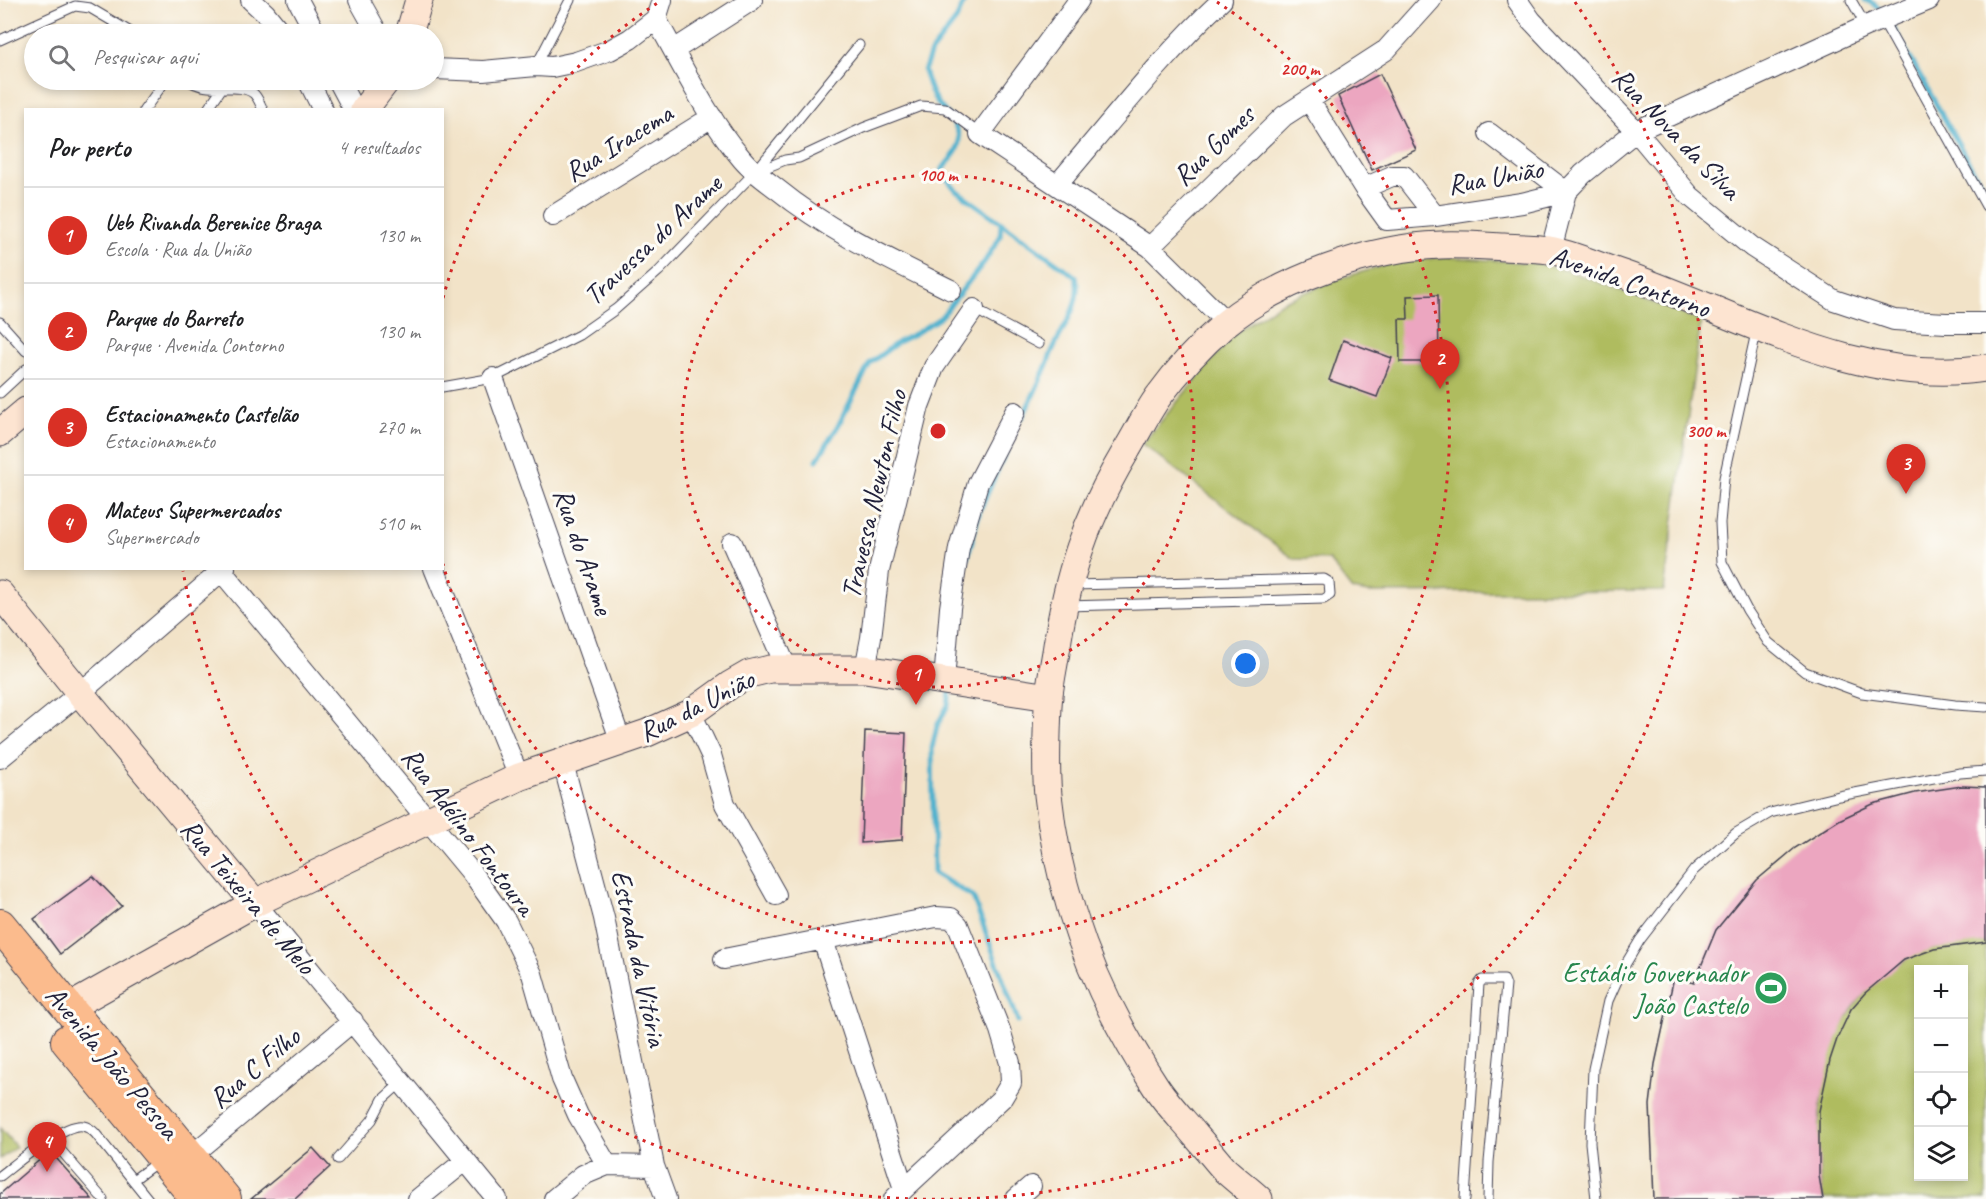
<!DOCTYPE html>
<html lang="pt">
<head>
<meta charset="utf-8">
<style>
	:root { --surface:#fff; --page:#f6f6f6; --text:#202124; --muted:#757577; --line:#e0e0e0; --accent:#d93025 }
	body { margin:0; font-family:Caveat,sans-serif; background:var(--page); color:var(--text) }
	.controls { position:absolute; right:18px; bottom:18px; display:grid; overflow:hidden; border-radius:0px; box-shadow:0 3px 9px #0003 }
	.controls button { width:54px; height:54px; display:grid; place-items:center; padding:0; border:0; border-bottom:2px solid var(--line); background:var(--surface); color:var(--text); font:30px sans-serif }
	.you { position:absolute; left:1246px; top:664px; width:21px; height:21px; margin:-15px; border:4px solid #fff; border-radius:50%; background:#1a73e8; box-shadow:0 0 0 9px #1a73e833 }
	.badge { display:grid; place-items:center; width:39px; height:39px; border-radius:50%; background:var(--accent); color:#fff; font-size:20px; font-weight:700 }
	.pin { position:absolute; translate:-50% -50px; filter:drop-shadow(0 2px 3px #0008) }
	.pin::after { content:''; position:absolute; top:32px; width:21px; height:18px; background:inherit; clip-path:polygon(0 0,100% 0,50% 100%) }
	.list { margin:0; padding:0; list-style:none }
	h2 { display:flex; justify-content:space-between; align-items:center; height:78px; margin:0; padding:0 24px; font-size:26px }
	h2 small { font-size:20px; font-weight:400; color:var(--muted) }
	.list li { display:grid; grid-template-columns:39px 1fr auto; gap:18px; align-items:center; box-sizing:border-box; height:96px; padding:0 24px; border-top:2px solid var(--line) }
	.list b { display:block; font-size:22px; white-space:nowrap }
	.list p { margin:0; font-size:20px; white-space:nowrap; color:var(--muted) }
	.list em { font-size:20px; font-style:normal; color:var(--muted) }
	.icon { flex:none; width:33px; height:33px; fill:none; stroke:currentColor; stroke-width:2; stroke-linecap:round; stroke-linejoin:round }
	.map { position:relative; flex:none; width:1986px; height:1199px; overflow:hidden }
	.search { position:absolute; background:var(--surface); box-shadow:0 3px 9px #0003; left:24px; top:24px; width:420px; height:66px; display:flex; align-items:center; gap:15px; box-sizing:border-box; padding:0 21px; border-radius:33px; color:var(--muted); font-size:22px }
	.panel { position:absolute; background:var(--surface); box-shadow:0 3px 9px #0003; left:24px; top:108px; width:420px; height:462px; border-radius:0px }
	.map>svg:first-child { display:block }
	.green { fill:#afbc5e; stroke:#686f4c; stroke-width:1.5; fill-rule:evenodd }
	.lines { fill:none; stroke-linecap:round; stroke-linejoin:round }
	.stream { stroke:#4fb1cd; stroke-width:5 }
	.building { fill:#eca6c0 }
	.lane-casing { stroke:#413f50; stroke-width:11 }
	.street-casing { stroke:#413f50; stroke-width:22 }
	.secondary-casing { stroke:#413f50; stroke-width:29 }
	.primary-casing { stroke:#413f50; stroke-width:34 }
	.lane { stroke:#fff; stroke-width:9 }
	.street { stroke:#fff; stroke-width:20 }
	.secondary { stroke:#fde4d1; stroke-width:27 }
	.primary { stroke:#fbbb8d; stroke-width:32 }
	.ring { fill:none; stroke:#d62828; stroke-width:3; stroke-dasharray:3 6 }
	.labels { text-anchor:middle; stroke-width:6; stroke-linejoin:round; paint-order:stroke }
	.street-label { font-size:28px; fill:#22223b; stroke:#fdfcf7 }
	.leisure-label { font-size:28px; fill:#27864d; stroke:#fdfcf7; text-anchor:end }
	.centre { fill:#d62828; stroke:#fdfcf7; stroke-width:3 }
	.ring-label { font-size:18px; text-anchor:middle; font-weight:bold; fill:#d62828; stroke:#fdfcf7; stroke-width:6; stroke-linejoin:round; paint-order:stroke }
</style>
</head>
<body>
<div class="map">
<svg width="1986" height="1199" viewBox="0 0 1986 1199">
	<rect width="100%" height="100%" fill="#fdfcf7"/>
	<filter id="ink" filterUnits="userSpaceOnUse"><feTurbulence type="fractalNoise" baseFrequency=".0167" numOctaves="2"/><feDisplacementMap in="SourceGraphic" scale="12" xChannelSelector="R" yChannelSelector="G"/><feConvolveMatrix kernelMatrix="1 2 1 2 8 2 1 2 1" color-interpolation-filters="sRGB"/></filter>
	<filter id="wash" filterUnits="userSpaceOnUse"><feTurbulence type="fractalNoise" baseFrequency=".008" numOctaves="4" result="noise"/><feDisplacementMap in="SourceGraphic" scale="24" xChannelSelector="R" yChannelSelector="G"/><feGaussianBlur stdDeviation="1.35" result="paint"/><feColorMatrix in="noise" values="0 0 0 0 0 0 0 0 0 0 0 0 0 0 0 0 0 1.4 0 .05"/><feComposite in="paint" operator="in"/></filter>
	<g filter="url(#wash)">
		<rect width="100%" height="100%" fill="#f2e3c8"/>
		<!-- green -->
		<path class="green" d="M1445 257 1536 263 1569 271 1701 321 1664 591 1368 593 1352 590 1329 560 1294 559 1142 444 1235 333 1282 302 1338 279 1393 263Z
			M1973 942H1986V1199H1823C1813 1143 1818 1056 1853 1008 1865 990 1884 973 1903 961 1923 948 1950 946 1973 942ZM1918 970H1964V1176H1918Z
			M0 1128 16 1147 0 1159Z"/>
		<g class="lines">
			<!-- stream -->
			<path class="stream" d="M965 0 956 20 931 52 924 71C927 79 929 89 934 97 943 114 966 127 957 150 953 158 945 164 941 172L956 190 1076 277C1083 307 1058 332 1049 359 1041 380 1032 398 1022 418
				M1865 0 1874 4 1885 14
				M1890 22 1986 193
				M817 460 838 426 870 363 898 342 916 333 941 317 985 261 1000 237 1001 223
				M966 563 980 510 1015 431
				M950 691 948 705 937 726 932 748 934 873 973 897 1018 1021"/>
		</g>
		<g id="blocks">
			<!-- building -->
			<path class="building" d="M1380 74 1416 150 1372 170 1338 96Z
				M1438 295 1439 362H1400L1399 319H1408L1407 296Z
				M1343 340 1392 358 1377 397 1329 380Z
				M865 731 906 733 902 840 861 843Z
				M1962 786 1986 787V942L1934 949 1904 960 1865 993 1851 1009 1837 1039 1830 1060 1819 1111V1176L1823 1199H1654L1650 1105 1655 1064 1674 977 1694 983 1716 930 1757 880 1795 848 1839 820 1873 804 1915 793Z
				M93 876 122 906 60 954 34 919Z
				M313 1148 330 1167 295 1199H251Z
				M50 1151 92 1199H0V1194Z"/>
		</g>
	</g>
	<g filter="url(#ink)">
		<use href="#blocks" fill-opacity="0" stroke="#413f50" stroke-width="1.5"/>
		<g class="lines">
			<!-- lane casing -->
			<g class="lane-casing">
				<path id="lane" d="M1851 0 1866 26
					M1882 19 1986 206
					M0 40 75 6 90 8 134 34
					M536 66 570 0
					M188 80C207 94 238 82 253 93 258 97 260 104 263 110
					M144 110 166 80
					M207 110 222 88
					M758 171 785 160 799 158 863 128 921 106 945 108 980 134
					M974 309 1039 344
					M0 322 26 351
					M1757 328 1724 478 1720 523 1722 562 1747 610 1768 642 1805 672 1862 693 1955 705 1986 707
					M442 387 493 378 579 335 616 309 659 271 755 172 859 45
					M0 393 26 369
					M1066 606 1324 599 1330 595 1329 582 1324 579 1073 585
					M51 1139 103 1199
					M338 1159 372 1120 383 1099 402 1082
					M0 1176C16 1164 63 1123 83 1126 88 1127 92 1130 95 1133L148 1199
					M133 1180 160 1160
					M1465 1199 1479 984 1482 980H1504L1506 985 1489 1162 1488 1199
					M1596 1199 1590 1143 1593 1069 1608 1001 1622 970 1640 940 1694 870 1736 833 1770 813 1839 796 1960 773 1986 771"/>
			</g>
			<!-- street casing -->
			<g class="street-casing">
				<path id="street" d="M251 0 265 13 282 34
					M298 0 316 34
					M359 0 378 34
					M1079 0 980 134 1150 247 1227 323
					M1517 0 1531 20 1636 131 1690 196 1752 247 1834 300 1894 320 1946 323H1986
					M656 19C683 66 707 118 742 159 752 171 765 180 777 189 830 232 891 260 951 290
					M656 19 662 0
					M674 50 752 0
					M434 69 483 71 536 66 552 67 576 62 610 50 630 39 656 19
					M308 80 323 110
					M338 80 354 110
					M1309 100 1364 188 1387 220 1435 216 1522 203 1566 192
					M1489 133 1566 192
					M1057 185C1110 123 1162 56 1222 0
					M1364 188 1392 176H1404L1435 216
					M553 216 712 117
					M1150 247 1284 116 1386 50 1431 0
					M1551 250 1566 192 1583 174 1636 131 1866 26 1929 0
					M493 378 621 742
					M732 543 787 669
					M219 568 471 872 506 921 532 974 562 1079 578 1115 607 1165
					M434 568 519 777
					M865 669 871 638 879 571 919 406 934 367 974 309
					M944 681 950 608 959 548 978 483 1015 412
					M691 713 711 755 725 804 776 895
					M0 758 80 693 225 568
					M563 763 604 918 654 1166 666 1199
					M255 903 497 1199
					M823 940 904 1189 894 1199
					M724 959 936 917 951 918 958 925 1000 1030 1010 1063 1011 1083 1002 1098 904 1189
					M191 1156 353 1021
					M418 1199 465 1161
					M554 1199 583 1175 607 1165 654 1166
					M1016 1199 1031 1186"/>
			</g>
			<!-- secondary casing -->
			<g class="secondary-casing">
				<path id="secondary" d="M409 34 419 0
					M364 110 387 80
					M0 433 26 411
					M0 594 80 693 255 903
					M68 1008 255 903 519 777 647 733 691 713 730 685 749 674 770 669H865L1049 697
					M1259 1199C1248 1189 1236 1180 1225 1170 1215 1159 1206 1147 1196 1136 1183 1120 1167 1104 1156 1087 1098 999 1059 901 1048 795 1045 766 1047 735 1048 706 1049 688 1053 670 1056 652 1067 575 1086 518 1126 451 1137 433 1146 414 1158 397 1177 371 1201 345 1225 324 1280 279 1371 247 1441 245 1462 244 1483 246 1504 247 1519 248 1534 248 1549 250 1572 254 1595 265 1617 272 1738 312 1854 388 1986 368"/>
			</g>
			<!-- primary casing -->
			<g class="primary-casing">
				<path id="primary" d="M0 925 225 1199
					M67 1041 197 1199"/>
			</g>
			<!-- lane -->
			<use href="#lane" class="lane"/>
			<!-- street -->
			<use href="#street" class="street"/>
			<!-- secondary -->
			<use href="#secondary" class="secondary"/>
			<!-- primary -->
			<use href="#primary" class="primary"/>
		</g>
	</g>
	<!-- distance rings -->
	<g class="ring">
		<circle cx="938" cy="431" r="256"/>
		<path d="M443 298A512 512 0 0 1 659 2M1217 2A512 512 0 1 1 443 564"/>
		<path d="M1575 2A768 768 0 1 1 183 571"/>
	</g>
	<!-- icons -->
	<defs>
		<g id="stadium-disc" transform="scale(1.725)"><circle r="9.5" fill="#2e9e5b" stroke="#fdfcf7"/><path d="M0-5a6.5 5 0 1 0 0 10a6.5 5 0 1 0 0-10ZM-3.5-1.8h7v3.6h-7Z" fill="#fff"/></g>
	</defs>
	<g fill-rule="evenodd">
		<use href="#stadium-disc" x="1771" y="988"/>
	</g>
	<g class="labels">
		<!-- street labels -->
		<g class="street-label">
			<text transform="translate(1677 133) rotate(46)" y="10">Rua Nova da Silva</text>
			<text transform="translate(618 142) rotate(-32)" y="10">Rua Iracema</text>
			<text transform="translate(1213 145) rotate(-44)" y="10">Rua Gomes</text>
			<text transform="translate(1495 176) rotate(-10)" y="10">Rua União</text>
			<text transform="translate(652 239) rotate(-43)" y="10">Travessa do Arame</text>
			<text transform="translate(1630 281) rotate(19)" y="10">Avenida Contorno</text>
			<text transform="translate(873 494) rotate(-77)" y="10">Travessa Newton Filho</text>
			<text transform="translate(584 551) rotate(71)" y="10">Rua do Arame</text>
			<text transform="translate(696 705) rotate(-27)" y="10">Rua da União</text>
			<text transform="translate(469 831) rotate(53)" y="10">Rua Adélino Fontoura</text>
			<text transform="translate(249 896) rotate(50)" y="10">Rua Teixeira de Melo</text>
			<text transform="translate(640 958) rotate(78)" y="10">Estrada da Vitória</text>
			<text transform="translate(113 1062) rotate(50)" y="10">Avenida João Pessoa</text>
			<text transform="translate(254 1067) rotate(-40)" y="10">Rua C Filho</text>
		</g>
		<!-- leisure labels -->
		<g class="leisure-label">
			<text x="1748" y="982">Estádio Governador<tspan x="1748" dy="32">João Castelo</tspan></text>
		</g>
	</g>
	<circle cx="938" cy="431" r="9" class="centre"/>
	<g class="ring-label">
		<text x="1300" y="75">200 m</text>
		<text x="938" y="181">100 m</text>
		<text x="1706" y="437">300 m</text>
	</g>
</svg>
<div class="controls">
<button>+</button>
<button>−</button>
<button><svg class="icon" aria-label="locate" viewBox="0 0 24 24"><circle cx="12" cy="12" r="6"/><path d="M12 2v4M12 18v4M2 12h4M18 12h4"/></svg></button>
<button><svg class="icon" aria-label="layers" viewBox="0 0 24 24"><path d="M12 4l9 5-9 5-9-5zM3 14l9 5 9-5"/></svg></button>
</div>
<div class="you"></div>
<div class="pin badge" style="left:916px;top:705px">1</div>
<div class="pin badge" style="left:1440px;top:389px">2</div>
<div class="pin badge" style="left:1906px;top:494px">3</div>
<div class="pin badge" style="left:47px;top:1172px">4</div>
<div class="search"><svg class="icon" aria-label="search" viewBox="0 0 24 24"><circle cx="10" cy="10" r="6"/><path d="M15 15l6 6"/></svg>Pesquisar aqui</div>
<section class="panel">
<h2>Por perto<small>4 resultados</small></h2>
<ul class="list">
<li><span class="badge">1</span><div><b>Ueb Rivanda Berenice Braga</b><p>Escola · Rua da União</p></div><em>130 m</em></li>
<li><span class="badge">2</span><div><b>Parque do Barreto</b><p>Parque · Avenida Contorno</p></div><em>130 m</em></li>
<li><span class="badge">3</span><div><b>Estacionamento Castelão</b><p>Estacionamento</p></div><em>270 m</em></li>
<li><span class="badge">4</span><div><b>Mateus Supermercados</b><p>Supermercado</p></div><em>510 m</em></li>
</ul>
</section>
</div>
</body>
</html>
